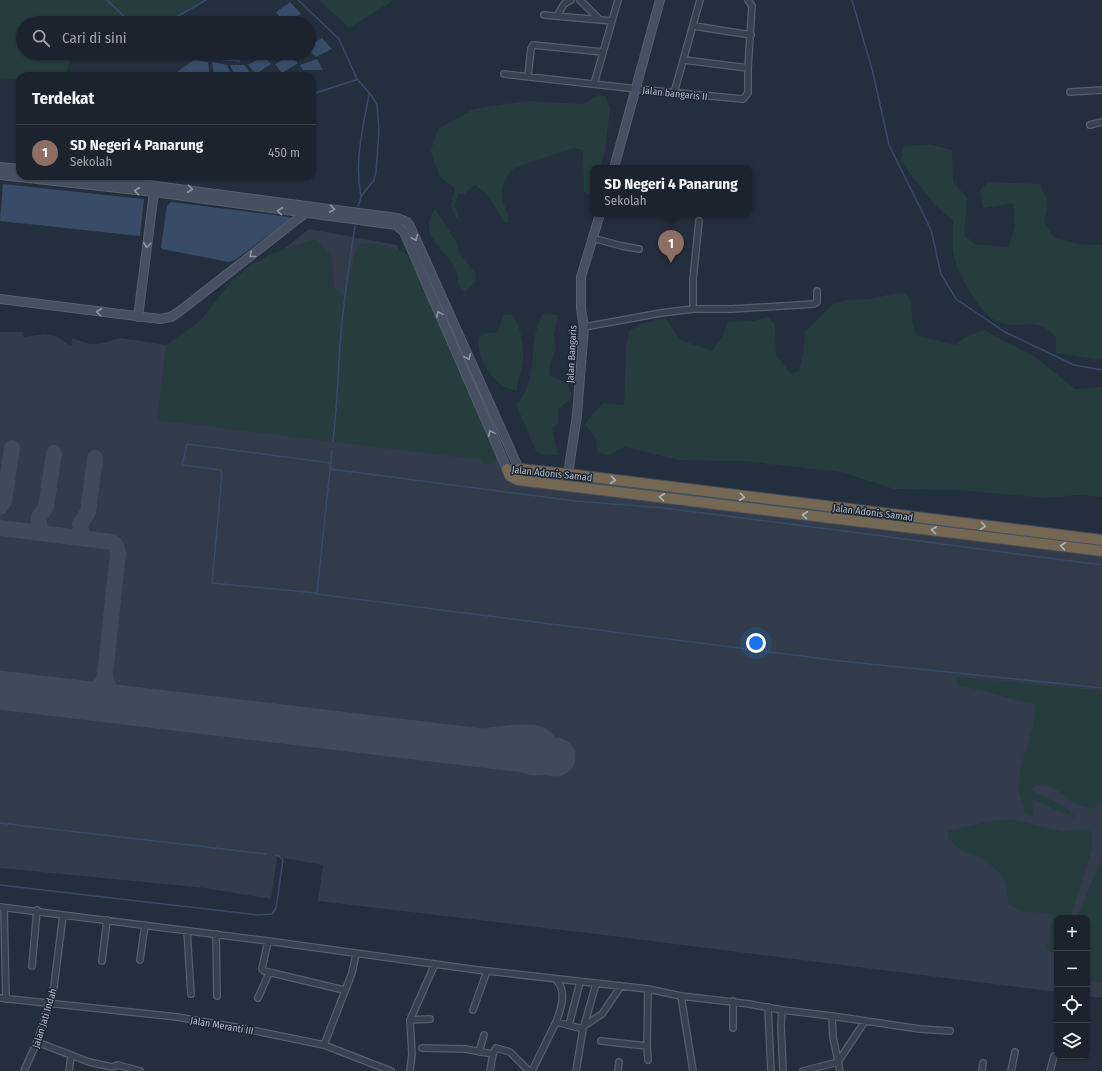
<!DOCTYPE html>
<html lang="id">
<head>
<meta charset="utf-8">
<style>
	:root { --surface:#1b232e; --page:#242b36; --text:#f1f3f6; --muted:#a0a4aa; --line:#39404a; --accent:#8ab4f8 }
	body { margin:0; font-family:"Fira Sans Condensed",sans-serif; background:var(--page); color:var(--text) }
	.controls { position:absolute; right:12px; bottom:12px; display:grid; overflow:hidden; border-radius:8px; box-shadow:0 1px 3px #0004 }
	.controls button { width:36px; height:36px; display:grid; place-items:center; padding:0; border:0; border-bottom:1px solid var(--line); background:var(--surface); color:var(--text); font:20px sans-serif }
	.you { position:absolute; left:756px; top:643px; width:14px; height:14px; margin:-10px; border:3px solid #fff; border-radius:50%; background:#1a73e8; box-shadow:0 0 0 6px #1a73e833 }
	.badge { display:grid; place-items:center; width:26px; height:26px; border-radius:50%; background:var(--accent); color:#fff; font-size:13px; font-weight:700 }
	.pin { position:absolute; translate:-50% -33px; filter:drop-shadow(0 1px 2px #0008) }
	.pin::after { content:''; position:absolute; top:21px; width:14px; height:12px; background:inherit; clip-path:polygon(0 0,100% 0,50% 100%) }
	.popup { position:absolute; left:590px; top:165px; width:162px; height:52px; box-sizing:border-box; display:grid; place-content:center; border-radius:8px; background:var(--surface); filter:drop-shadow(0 1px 3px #0005); font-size:13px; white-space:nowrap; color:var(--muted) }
	.popup b { font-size:15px; color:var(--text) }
	.popup::after { content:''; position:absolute; left:50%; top:100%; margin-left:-8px; border:8px solid transparent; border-top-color:var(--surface) }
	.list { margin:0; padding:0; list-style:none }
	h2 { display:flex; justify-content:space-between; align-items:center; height:52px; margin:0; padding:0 16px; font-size:17px }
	h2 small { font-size:13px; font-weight:400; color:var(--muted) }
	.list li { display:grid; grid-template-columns:26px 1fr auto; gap:12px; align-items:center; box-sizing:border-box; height:56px; padding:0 16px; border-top:1px solid var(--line) }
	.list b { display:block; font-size:15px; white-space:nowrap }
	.list p { margin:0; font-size:13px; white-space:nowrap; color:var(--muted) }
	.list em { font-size:13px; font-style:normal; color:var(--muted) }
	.icon { flex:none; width:22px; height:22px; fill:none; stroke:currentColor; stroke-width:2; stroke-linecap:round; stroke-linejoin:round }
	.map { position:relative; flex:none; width:1102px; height:1071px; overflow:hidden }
	.search { position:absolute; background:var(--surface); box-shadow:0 1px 3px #0004; left:16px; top:16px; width:300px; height:44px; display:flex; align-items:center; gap:10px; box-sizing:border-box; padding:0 14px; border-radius:22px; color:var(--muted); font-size:15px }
	.panel { position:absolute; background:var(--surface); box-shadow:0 1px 3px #0004; left:16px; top:72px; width:300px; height:108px; border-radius:12px }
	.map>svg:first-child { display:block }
	.airport { fill:#323c4b }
	.green { fill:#263c3f }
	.water { fill:#394c67 }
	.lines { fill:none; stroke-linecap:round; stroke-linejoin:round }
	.stream { stroke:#394c67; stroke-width:1.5 }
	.taxiway { stroke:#3f4a5a; stroke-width:16 }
	.runway { stroke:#3f4a5a; stroke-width:39 }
	.street-casing { stroke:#565f6c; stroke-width:8 }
	.secondary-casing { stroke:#565f6c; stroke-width:10 }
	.highway-casing { stroke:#434c59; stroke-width:12 }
	.street { stroke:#38414e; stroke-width:5.5 }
	.secondary { stroke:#465061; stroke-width:8 }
	.highway { stroke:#746855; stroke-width:10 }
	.oneway { stroke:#8e96a5 }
	.oneway2 { stroke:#aeb4bd }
	.labels { text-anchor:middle; stroke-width:3; stroke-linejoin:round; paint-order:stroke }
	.street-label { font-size:10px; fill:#b4bcc9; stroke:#1d2633 }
</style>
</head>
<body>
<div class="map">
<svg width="1102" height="1071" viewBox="0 0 1102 1071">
	<rect width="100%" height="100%" fill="#242f3e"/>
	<!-- airport -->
	<path class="airport" d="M309 229 397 245 414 282 422 283 512 483 1102 554V998L1087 996V918H1057V992L596 934 318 901 323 865 277 857 271 899 205 888 0 868V332H23L24 337 44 334 56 336 71 346 72 338 89 344H99L121 338 166 345 200 321 243 282Z"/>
	<!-- green -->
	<path class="green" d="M0 0H205L167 23H23V53H71L66 76H20V80L0 78Z
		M319 0H394L349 28Z
		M599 95 605 96 610 108 605 152 600 168H593V191L587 195 584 190 583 150 573 148 514 168C506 176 500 186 502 198 503 207 510 211 508 222L505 223 485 192 475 185 464 194H458L455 206 460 220 456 218 451 205 455 188 440 177 433 158 431 150 438 129 474 109 527 101 583 104Z
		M928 144 952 150 953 182 967 198 964 235 975 244 1009 247 1015 226 1013 203 983 208 980 190 988 182 1040 184 1048 202 1044 222 1054 237 1077 244 1102 245V360L1056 353V337C1052 334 1047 328 1042 326 1027 321 1011 329 996 321 978 311 957 273 953 252 952 242 953 231 953 221L935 205 901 162 903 147Z
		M434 210H436L455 240 460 253 475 273 476 281 465 292 460 289C458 283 458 276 456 271 447 249 417 237 434 210Z
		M315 239 333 258 334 288 341 294H346L356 251 359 245 364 243 378 244 402 251 406 254 416 270 427 302 447 338 496 453V462L492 464 483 463V460L157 420 166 345 200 321 231 282 251 265 271 254Z
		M906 293C918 309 906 319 918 336L956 345 965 337 984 330 1035 357 1075 389 1102 387V497L1077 495 1046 498 959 490 894 489 841 472 743 461 678 460 625 447 608 455 597 452 596 439 585 425 593 413 604 403 624 405 626 348 629 331 641 324 665 318 680 340 712 351 722 337 728 322 753 321 768 317 775 324 776 355 791 374 799 371 803 355 805 332 833 304 846 300 870 299 893 294Z
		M0 294 116 308V309L115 312 0 297Z
		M511 314C522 324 526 356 521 371 519 378 517 382 517 390 495 390 475 357 479 337L486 333 497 332 504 315Z
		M543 314 558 315 554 335 556 349 549 367 550 376 566 382 572 394 569 401 558 409V424L552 428 558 455 542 454 536 451 516 404C541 380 526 341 543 314Z
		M958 677 1102 691V796L1100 804 1094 809C1088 806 1081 806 1075 803 1064 797 1043 773 1031 790 1042 797 1071 806 1075 818L1032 799 1033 817 1025 813 1018 787 1021 766 1034 725 1035 704C1009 700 985 689 958 686L956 679Z
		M1011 819 1064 832 1083 829 1092 832V849L1070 918H1057V947L1054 951 1050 952 1047 946 1054 914 1022 911 1009 905 1006 884 1001 874 984 859 961 850 948 838V831L991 821Z
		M1102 857V982L1087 981V918H1077Z"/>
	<!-- water -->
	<path class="water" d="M290 2 301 14 285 23 276 12Z
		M322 38 332 49 316 57 309 50V46Z
		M206 53H232L241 62 209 59Z
		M263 56 271 64 256 74 248 65Z
		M289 56 298 63 282 73 275 64Z
		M317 59 323 70H303L300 65Z
		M194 60 208 62 210 76 178 75 177 72Z
		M212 62 227 65 232 76H214Z
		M230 65H244L253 76H235Z
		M3 184 144 199 140 236 0 221Z
		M171 202 289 217 290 219 235 260 229 262 162 249 161 247 167 206Z"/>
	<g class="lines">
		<!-- stream -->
		<path class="stream" d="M107 0 131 23
			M298 0 339 39 357 79 372 96 377 105 379 130 376 172 374 180 362 195 358 206
			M852 0 873 73 889 145 931 230 941 274 956 299 1005 332 1074 365 1102 370
			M166 23 206 0
			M312 94 356 80
			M361 197C354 161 363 129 369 94
			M333 441C337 408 338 376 340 344 343 304 349 265 355 226
			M332 450 317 594 841 661 1102 688
			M330 469 576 501 664 508 844 531 1102 565
			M316 593 212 583 222 475 221 470 182 465 187 444 331 463
			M0 823 266 854
			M0 885 258 915 272 914 276 908 283 860 279 856 275 855"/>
		<!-- taxiway -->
		<path class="taxiway" d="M0 507 4 501 12 448
			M0 528 112 542 116 546 118 553 105 675C108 692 115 699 130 705
			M40 533 39 517 46 507 54 453
			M82 538 80 524 88 512 95 458
			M70 698 89 697 103 682 105 675
			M445 743C465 740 523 728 539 734 546 737 550 743 551 751 551 756 550 761 545 764 540 769 531 768 525 765L518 752"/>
		<!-- runway -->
		<path class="runway" d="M0 690 556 757"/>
		<!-- street casing -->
		<g class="street-casing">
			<path id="street" d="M580 0 599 19
				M544 15 612 21
				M557 16 564 4 571 0
				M694 26 751 35
				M684 60 748 68
				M504 74 637 89 743 99 748 93V68L752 6 748 0
				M528 76 531 49 533 45 603 52
				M594 84 618 0
				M1070 92 1102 90
				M674 93 700 0
				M1090 125 1102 122
				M592 238 622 246 639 249
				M693 309V280L699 221
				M584 327 661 313 693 309H732L814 304 817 302V291
				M0 907 268 941 478 970 648 989 681 996 749 1004 782 1010
				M4 908 6 999
				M187 931 191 994
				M216 934 217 996
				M268 941 262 969 264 971 344 990
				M140 960 145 925
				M102 961 107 920
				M32 966 37 910
				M555 979C568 990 561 1009 556 1022
				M681 996 693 1071
				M0 998 177 1017 241 1028 324 1045 391 1071
				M258 998 269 973
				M768 1007 771 1071
				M473 1010 487 971
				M832 1016 920 1029 950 1031
				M410 1020 430 1019
				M569 1025 580 982
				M584 1026 602 1014 621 986
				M584 1026 596 984
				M733 1028V1001
				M601 1041 647 1046 648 989
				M37 1042 89 1062 112 1067 118 1065 140 1071
				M324 1045 352 973 356 954
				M647 1046 648 1060
				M422 1048 465 1049 493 1054 490 1071
				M479 1052 484 1035
				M493 1054 496 1048 510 1052 529 1071
				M24 1071 37 1042 53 994 63 915
				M69 1071 71 1056
				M410 1071 412 1054 410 1020 435 964
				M532 1071 556 1022 583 1029 576 1071
				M618 1071 619 1062
				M783 1071 781 1026 782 1010 832 1016 833 1037 840 1071
				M803 1071 838 1062 865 1021
				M982 1071 983 1063
				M1011 1071 1015 1052
				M1050 1071 1054 1056"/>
		</g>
		<!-- secondary casing -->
		<g class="secondary-casing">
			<path id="secondary" d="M0 167 20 169
				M614 168 660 0
				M0 175 154 192 396 225 404 232 507 469H519L410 226 407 222 397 218 81 176
				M0 299 160 319 171 317 180 311 304 214 305 212
				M138 317 154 192
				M568 474 577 415 584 327 581 309V277L600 214"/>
		</g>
		<!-- highway casing -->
		<g class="highway-casing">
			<path id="highway" d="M507 469 510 476 518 480 1102 551
				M519 469 568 474 1102 540"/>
		</g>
		<!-- street -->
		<use href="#street" class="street"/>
		<!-- secondary -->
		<use href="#secondary" class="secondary"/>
		<!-- highway -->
		<use href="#highway" class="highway"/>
	</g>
	<!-- one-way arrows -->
	<defs><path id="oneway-chevron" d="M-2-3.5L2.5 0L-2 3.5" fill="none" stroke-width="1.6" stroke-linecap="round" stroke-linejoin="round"/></defs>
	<g class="oneway">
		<use href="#oneway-chevron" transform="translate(190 189) rotate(8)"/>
		<use href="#oneway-chevron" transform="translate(137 191) rotate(-173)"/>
		<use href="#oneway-chevron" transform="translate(332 209) rotate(8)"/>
		<use href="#oneway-chevron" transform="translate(280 211) rotate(-172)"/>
		<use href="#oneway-chevron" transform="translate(415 238) rotate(66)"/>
		<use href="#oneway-chevron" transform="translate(147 245) rotate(97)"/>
		<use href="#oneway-chevron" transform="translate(252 255) rotate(142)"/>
		<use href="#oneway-chevron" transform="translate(99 312) rotate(-173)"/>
		<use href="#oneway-chevron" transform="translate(439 314) rotate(-114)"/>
		<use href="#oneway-chevron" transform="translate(468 357) rotate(66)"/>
		<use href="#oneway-chevron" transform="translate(491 433) rotate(-114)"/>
	</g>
	<g class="oneway2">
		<use href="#oneway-chevron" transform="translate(613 480) rotate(8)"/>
		<use href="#oneway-chevron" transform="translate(662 497) rotate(-173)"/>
		<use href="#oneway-chevron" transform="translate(742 497) rotate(7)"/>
		<use href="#oneway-chevron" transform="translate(805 515) rotate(-173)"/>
		<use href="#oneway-chevron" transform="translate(983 526) rotate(7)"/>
		<use href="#oneway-chevron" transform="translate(934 530) rotate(-173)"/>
		<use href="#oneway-chevron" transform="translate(1063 546) rotate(-173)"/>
	</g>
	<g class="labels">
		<!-- street labels -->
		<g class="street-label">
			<text transform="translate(675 93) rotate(6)" y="4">Jalan bangaris II</text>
			<text transform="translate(571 354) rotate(-87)" y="4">Jalan Bangaris</text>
			<text transform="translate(552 473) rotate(6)" y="4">Jalan Adonis Samad</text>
			<text transform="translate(873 512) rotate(7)" y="4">Jalan Adonis Samad</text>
			<text transform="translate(44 1018) rotate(-73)" y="4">Jalan Jati Indah</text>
			<text transform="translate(222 1025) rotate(10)" y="4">Jalan Meranti III</text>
		</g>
	</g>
</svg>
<div class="controls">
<button>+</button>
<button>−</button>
<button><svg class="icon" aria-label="locate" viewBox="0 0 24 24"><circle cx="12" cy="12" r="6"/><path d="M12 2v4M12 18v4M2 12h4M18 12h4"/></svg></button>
<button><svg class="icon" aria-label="layers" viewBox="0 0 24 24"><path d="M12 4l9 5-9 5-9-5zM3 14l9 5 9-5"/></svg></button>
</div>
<div class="you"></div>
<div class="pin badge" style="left:671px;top:263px;background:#8d6e63">1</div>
<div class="popup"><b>SD Negeri 4 Panarung</b>Sekolah</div>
<div class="search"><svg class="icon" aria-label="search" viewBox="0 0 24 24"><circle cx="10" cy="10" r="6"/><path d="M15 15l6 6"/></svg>Cari di sini</div>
<section class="panel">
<h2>Terdekat<small></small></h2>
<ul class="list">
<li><span class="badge" style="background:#8d6e63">1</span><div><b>SD Negeri 4 Panarung</b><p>Sekolah</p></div><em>450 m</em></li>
</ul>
</section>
</div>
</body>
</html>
